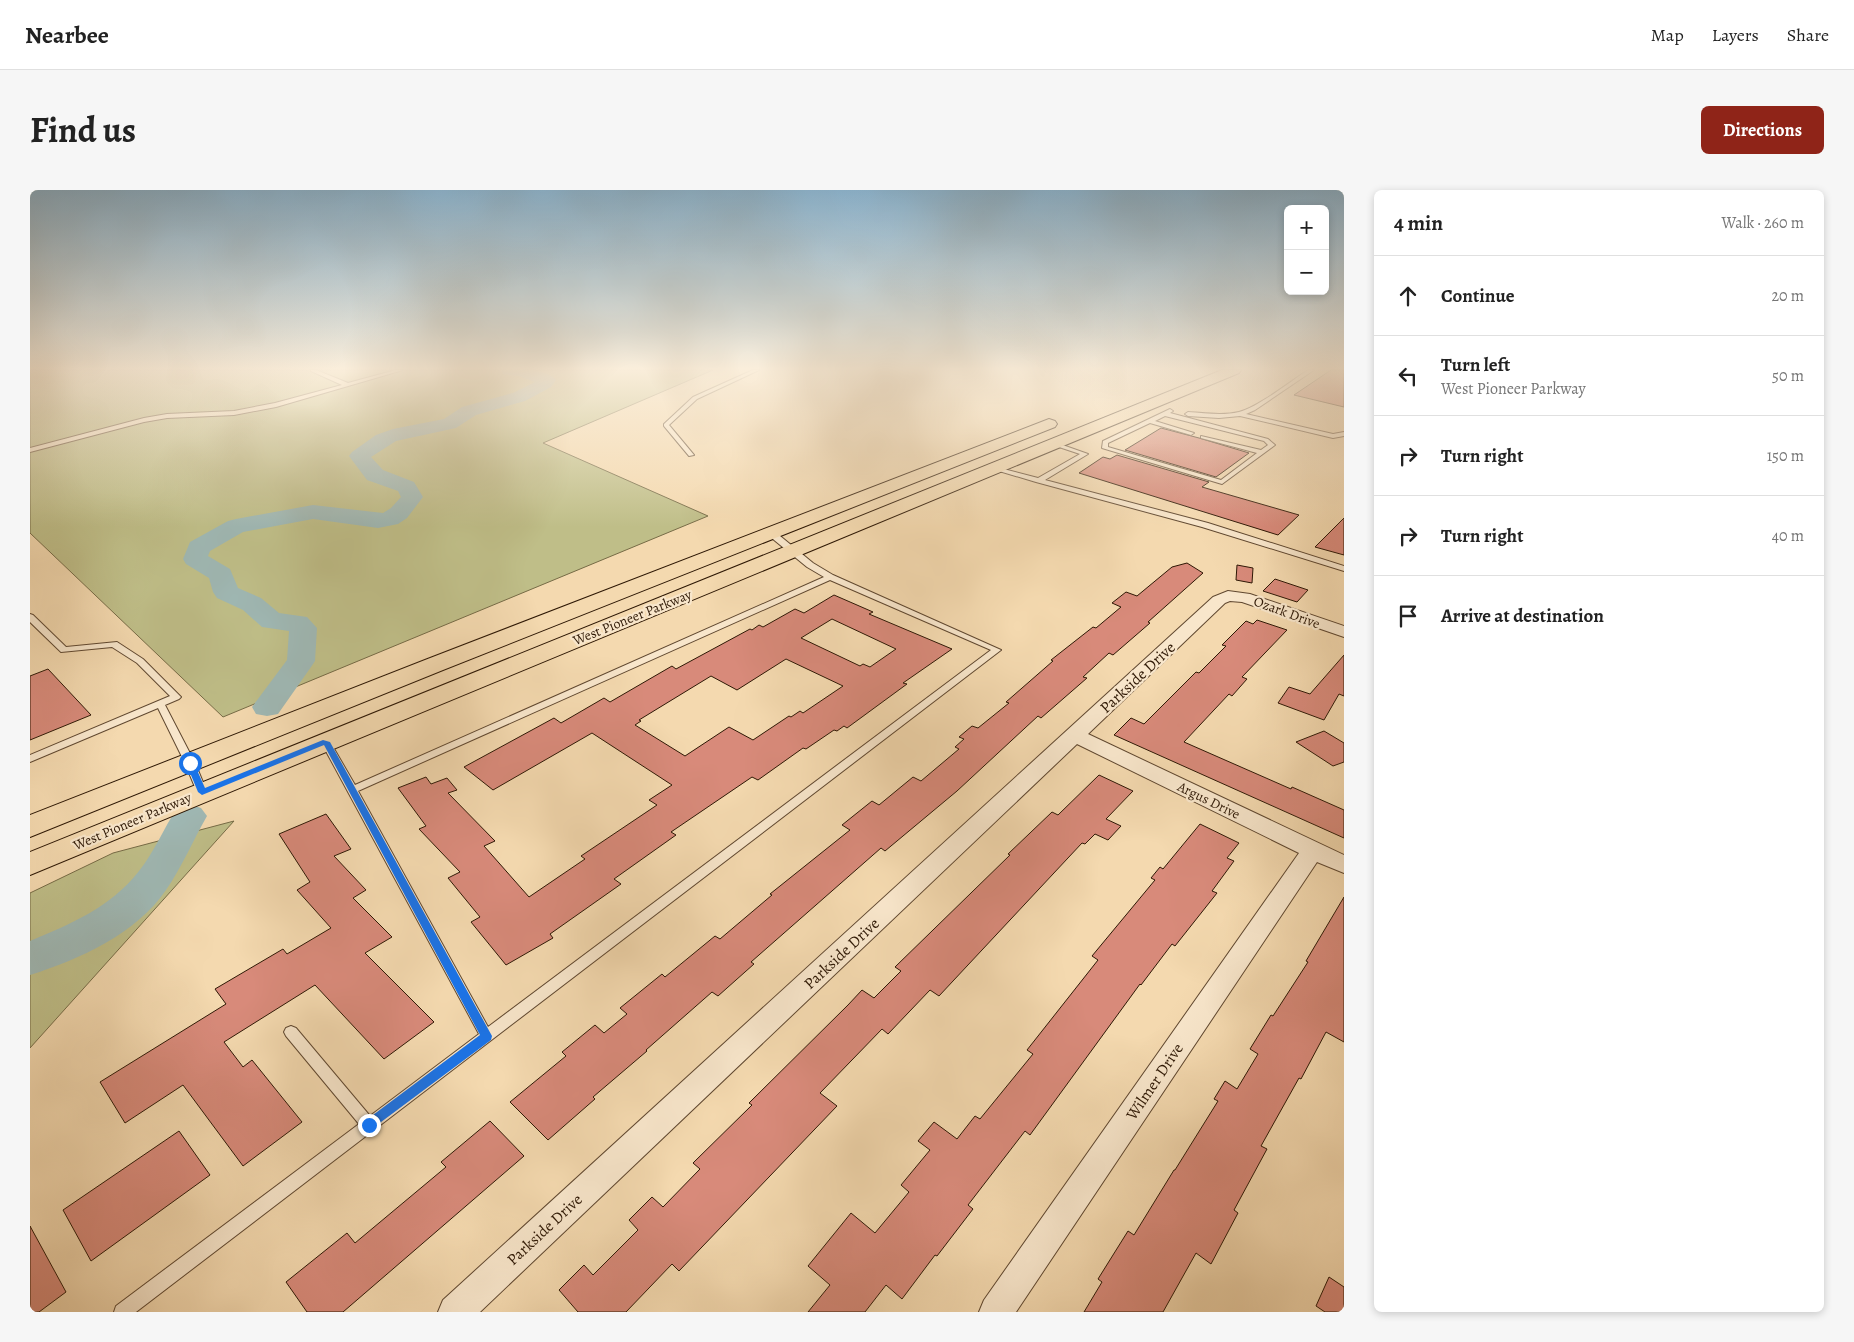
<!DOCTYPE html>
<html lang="en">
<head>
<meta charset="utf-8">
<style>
	:root { --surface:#fff; --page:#f6f6f6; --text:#222; --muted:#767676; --line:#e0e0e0; --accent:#8f2418 }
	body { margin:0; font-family:Alegreya,serif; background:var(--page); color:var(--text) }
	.controls { position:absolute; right:15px; top:15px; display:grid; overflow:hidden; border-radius:8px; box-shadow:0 2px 8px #0003 }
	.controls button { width:45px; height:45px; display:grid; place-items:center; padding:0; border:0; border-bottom:1px solid var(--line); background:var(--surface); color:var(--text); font:25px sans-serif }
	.stop { position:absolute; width:15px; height:15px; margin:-11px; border:4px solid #1a73e8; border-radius:50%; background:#fff }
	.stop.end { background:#1a73e8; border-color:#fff; box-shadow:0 1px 5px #0008 }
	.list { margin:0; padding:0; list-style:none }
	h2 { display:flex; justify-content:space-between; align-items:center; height:65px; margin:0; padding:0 20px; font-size:21px }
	h2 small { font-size:16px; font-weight:400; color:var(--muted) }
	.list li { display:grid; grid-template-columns:32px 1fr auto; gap:15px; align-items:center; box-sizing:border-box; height:80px; padding:0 20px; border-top:1px solid var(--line) }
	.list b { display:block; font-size:19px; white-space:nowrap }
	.list p { margin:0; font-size:16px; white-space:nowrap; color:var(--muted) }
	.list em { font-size:16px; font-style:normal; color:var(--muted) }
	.icon { flex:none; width:28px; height:28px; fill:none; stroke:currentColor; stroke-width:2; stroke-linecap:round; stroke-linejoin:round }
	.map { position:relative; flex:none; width:1314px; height:1122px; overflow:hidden; border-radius:8px }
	header { display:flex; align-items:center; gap:30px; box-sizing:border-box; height:70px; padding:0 25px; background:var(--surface); border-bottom:1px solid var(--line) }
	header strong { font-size:24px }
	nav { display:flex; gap:28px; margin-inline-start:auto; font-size:18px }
	.intro { display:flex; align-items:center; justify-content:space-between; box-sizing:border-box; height:120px; padding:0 30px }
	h1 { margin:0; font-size:35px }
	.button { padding:12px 22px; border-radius:8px; background:var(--accent); color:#fff; font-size:18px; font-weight:700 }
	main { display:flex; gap:30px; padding:0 30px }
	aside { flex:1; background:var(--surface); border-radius:8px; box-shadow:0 2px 8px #0003 }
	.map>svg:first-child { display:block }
	.green { fill:#bfbe88; stroke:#766b46 }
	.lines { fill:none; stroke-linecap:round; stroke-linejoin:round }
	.river { fill:#9fb8b4; fill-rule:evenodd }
	.building { fill:#d88a7a; stroke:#2e1805; fill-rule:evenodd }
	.lane-casing { stroke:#604830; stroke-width:2 }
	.street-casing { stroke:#604830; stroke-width:2 }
	.primary-casing { stroke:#2e1805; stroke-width:2 }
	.lane { fill:#f8e6cb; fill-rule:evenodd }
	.street { fill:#f8e6cb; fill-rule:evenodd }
	.primary { fill:#f4d9af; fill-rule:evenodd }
	.route { fill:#1a73e8 }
	.labels { text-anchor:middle; stroke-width:4.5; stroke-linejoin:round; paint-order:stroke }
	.street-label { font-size:14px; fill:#2e1805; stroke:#f8e6cb }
	.near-street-label { font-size:16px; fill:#2e1805; stroke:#f8e6cb }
</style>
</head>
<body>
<header>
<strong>Nearbee</strong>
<nav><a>Map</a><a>Layers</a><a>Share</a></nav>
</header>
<div class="intro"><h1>Find us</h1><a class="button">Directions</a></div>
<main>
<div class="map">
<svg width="1314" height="1122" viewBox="0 0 1314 1122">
	<rect width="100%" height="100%" fill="#f4d9af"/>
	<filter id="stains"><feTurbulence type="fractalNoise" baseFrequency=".004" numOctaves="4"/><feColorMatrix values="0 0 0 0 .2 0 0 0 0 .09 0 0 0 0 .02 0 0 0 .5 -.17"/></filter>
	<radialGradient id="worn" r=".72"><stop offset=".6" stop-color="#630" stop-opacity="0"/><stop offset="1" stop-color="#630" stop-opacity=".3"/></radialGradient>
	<!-- green -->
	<path class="green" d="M0 180H683L513 253 678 326 193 527 0 343Z
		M204 631 0 858V703L83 663Z"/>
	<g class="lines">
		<!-- river -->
		<path class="river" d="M471 180C486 180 516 177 526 190L521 197 495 211 446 225 426 238 366 251 341 267 353 280 384 292 393 307 377 328 368 334 348 338 283 329 213 342 180 361 178 366 200 379 208 398 231 408 249 423 277 427 287 438 285 471 281 477 248 524 237 526 226 524 222 517 257 470 259 441 232 437 213 420 187 408 183 402 179 388 156 374 153 369 160 352 198 331 206 329 283 315 353 323 361 318 371 307 368 301 337 290 319 266 322 262 346 245 363 239 414 229 432 217 483 203 505 192 489 186 473 184Z
			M159 614 171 618 177 626C163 650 152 677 136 700 106 744 50 769 0 785V751C41 734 81 717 109 681 124 662 134 638 147 618Z"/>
	</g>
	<!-- building -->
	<path class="building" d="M1301 180H1314V217L1264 205Z
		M1131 238 1169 248 1219 263 1186 287 1095 260Z
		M1087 265 1179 292 1172 297 1269 325 1248 345 1049 283 1073 267 1080 269Z
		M1314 328V365L1285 357Z
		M1157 373 1173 383 1118 432 1120 433 1083 465 1079 463 1053 487 1057 488 1011 528 1008 526 927 601 855 661 851 658 721 772 724 774 688 806 682 802 616 860 617 861 563 907 565 909 518 950 480 912 536 866 532 862 565 835 574 843 597 824 590 818 632 784 635 787 685 746 690 749 742 705 740 704 820 640 812 635 842 611 849 615 883 587 891 591 929 559 925 557 934 549 929 547 942 536 948 538 979 513 976 512 1023 471 1021 470 1063 437 1066 438 1091 417 1082 413 1096 402 1107 406 1142 377Z
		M1207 375 1223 378 1222 393 1206 390Z
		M1245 389 1278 400 1267 412 1233 401Z
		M804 405 843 422 839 424 922 459 873 493 877 494 817 538 814 536 807 541 804 540 776 559 773 558 728 590 722 587 641 642 646 645 584 689 591 694 520 744 523 748 476 775 441 732 450 727 418 688 430 682 389 639 396 636 368 598 396 587 401 594 417 588 427 600 418 603 465 651 454 656 499 707 555 669 551 666 627 615 619 610 642 595 562 543 463 600 434 577 524 528 531 533 574 508 580 512 642 476 646 479 720 439 722 440 729 435 733 437 765 419 774 423ZM802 429 866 459 840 477 833 474 830 476 771 448ZM756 469 813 496 773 523 770 521 761 527 759 526 723 550 699 537 655 566 605 535 611 531 609 530 681 486 707 500Z
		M1227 430 1257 440 1212 487 1217 489 1202 506 1199 504 1154 552 1261 599 1262 597 1314 620V648L1084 545 1101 528 1114 534 1166 482 1169 483 1196 456 1192 455 1216 431 1223 434Z
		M1314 465V506L1309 504 1294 530 1248 513 1259 497 1280 504Z
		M18 479 61 525 0 550V486Z
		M1294 541 1314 553V572L1303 576 1266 552Z
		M1069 585 1103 601 1076 629 1091 636 1078 650 1065 644 1055 654 1052 653 909 806 900 800 858 844 852 839 790 903 807 916 649 1081 642 1074 596 1122H548L529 1100 554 1075 563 1085 608 1040 599 1030 622 1007 633 1017 670 979 663 973 722 915 719 913 818 815 832 800 844 808 871 781 865 777 980 665 978 664 1022 622 1028 625Z
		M296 624 321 659 304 666 336 700 323 708 362 747 335 763 404 832 354 869 285 795 194 852 213 877 222 870 272 932 213 976 153 895 95 933 70 892 196 814 185 799 253 759 257 764 301 738 267 700 280 692 249 644Z
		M1170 634 1209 653 1197 668 1204 671 1182 701 1187 703 1145 756 1142 754 1111 795 1110 794 1000 945 995 941 938 1015 943 1019 907 1066 905 1065 872 1109 856 1095 835 1122H778L800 1095 778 1076 821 1023 845 1043 879 1002 871 995 900 960 888 951 904 932 927 949 945 926 950 929 1003 864 997 860 1068 770 1062 766 1125 690 1121 688 1130 677 1133 679Z
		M1314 707V852L1296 842 1271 889 1269 888 1231 956 1237 959 1204 1020 1208 1023 1181 1074 1166 1063 1133 1122H1054L1072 1092 1068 1089 1098 1041 1104 1045 1144 980H1145L1188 911 1184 909 1195 891 1207 899 1228 864 1220 859 1241 825 1243 826 1278 772 1276 771Z
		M460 931 494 966 313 1122H277L256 1092 317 1043 325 1053 416 977 411 972Z
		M149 941 180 985 61 1071 33 1020Z
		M0 1036 36 1102 9 1122H0Z
		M1299 1087 1314 1097V1122H1295L1286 1116Z"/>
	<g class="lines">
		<!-- lane casing -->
		<g class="lane-casing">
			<path id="lane" d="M281 180H286L318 193 366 180H373L246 217 204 225 137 228 114 232 0 262V258L114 228 137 224 204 221 245 213 312 195 281 181Z
				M723 180H729L667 209 639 235 664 265 659 266 634 236V234L663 207Z
				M1278 180H1284L1225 220 1216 224 1303 244 1314 242V246L1303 248 1210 226 1189 228 1158 226 1155 224 1158 222C1175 223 1192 226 1209 222 1227 218 1261 191 1278 180Z
				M1140 219 1143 221 1140 223 1238 249 1245 255 1192 294 1072 258 1073 251ZM1135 226 1234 251 1238 255 1231 260 1171 246V248L1227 263 1191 290 1078 257V253L1120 233 1161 245 1164 243 1125 231Z
				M1020 252H1024L1058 264 1015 290 1178 333 1314 376V381L1172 337 1006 292 959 278 962 276 1008 288 1050 264 1020 254Z
				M738 341H744L783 373 803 385 971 460 106 1122H84L86 1116 329 934 256 846 254 842 256 838 261 836 266 838 340 926 449 844 291 552 293 550H299L325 595 794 387 777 377 738 345ZM800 390 961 460 458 837 328 601Z
				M0 424 3 425 36 457 87 452 113 469 151 507 149 509 135 515 165 573 177 602 176 604H168L167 602 155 573 128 518 0 572V565L140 506 107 473 82 457 31 462 0 432Z"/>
		</g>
		<!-- street casing -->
		<g class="street-casing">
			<path id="street" d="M1198 401 1220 404 1314 436V447L1212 412 1200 411 1195 413 1058 544 1314 665V683L1287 672 986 1122H949L954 1110 1269 663 1047 554 450 1122H408L413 1110 1183 407Z"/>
		</g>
		<!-- primary casing -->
		<g class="primary-casing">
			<path id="primary" d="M1192 180H1211L1209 183 0 685V662Z
				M1019 229 1025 231 1027 234 1025 237 413 480 0 647V625L395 470Z"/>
		</g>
		<!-- lane -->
		<use href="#lane" class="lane"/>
		<!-- street -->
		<use href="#street" class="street"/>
		<!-- primary -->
		<use href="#primary" class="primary"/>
	</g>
	<!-- sky -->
	<linearGradient id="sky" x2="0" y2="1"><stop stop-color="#8bb6d3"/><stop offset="0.53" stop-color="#faeedb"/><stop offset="1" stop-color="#faeedb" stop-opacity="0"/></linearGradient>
	<rect width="1314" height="337" fill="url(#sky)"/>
	<!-- route -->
	<path class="route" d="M293 550 300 552 462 846 461 850 339 941 335 939 333 935 335 931 450 845 294 555 172 605 168 602 156 573 163 571 175 598Z"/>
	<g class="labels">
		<!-- street labels -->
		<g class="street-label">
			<text transform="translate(1257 422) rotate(20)" y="5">Ozark Drive</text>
			<text transform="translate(602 427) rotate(-22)" y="5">West Pioneer Parkway</text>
			<text transform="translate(1179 610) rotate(26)" y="5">Argus Drive</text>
			<text transform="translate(102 631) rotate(-23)" y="5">West Pioneer Parkway</text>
		</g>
		<!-- near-street labels -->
		<g class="near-street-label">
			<text transform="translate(1107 487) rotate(-43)" y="6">Parkside Drive</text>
			<text transform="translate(811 763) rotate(-43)" y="6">Parkside Drive</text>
			<text transform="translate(1124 891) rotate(-56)" y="6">Wilmer Drive</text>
			<text transform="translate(514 1039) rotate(-43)" y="6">Parkside Drive</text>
		</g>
	</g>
	<rect width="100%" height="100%" filter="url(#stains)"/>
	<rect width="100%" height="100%" fill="url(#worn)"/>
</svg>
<div class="controls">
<button>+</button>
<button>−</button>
</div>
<div class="stop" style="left:160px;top:573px"></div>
<div class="stop end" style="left:339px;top:935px"></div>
</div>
<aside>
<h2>4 min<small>Walk · 260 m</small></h2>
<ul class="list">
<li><svg class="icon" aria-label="ahead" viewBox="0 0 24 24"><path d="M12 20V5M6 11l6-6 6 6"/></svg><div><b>Continue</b></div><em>20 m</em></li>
<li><svg class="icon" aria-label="left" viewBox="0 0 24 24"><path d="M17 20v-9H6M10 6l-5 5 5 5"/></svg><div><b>Turn left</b><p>West Pioneer Parkway</p></div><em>50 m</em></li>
<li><svg class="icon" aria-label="right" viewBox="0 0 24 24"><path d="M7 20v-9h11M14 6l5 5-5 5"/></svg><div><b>Turn right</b></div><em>150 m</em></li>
<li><svg class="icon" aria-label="right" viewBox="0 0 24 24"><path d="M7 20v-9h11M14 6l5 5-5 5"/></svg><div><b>Turn right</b></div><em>40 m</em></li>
<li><svg class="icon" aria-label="arrive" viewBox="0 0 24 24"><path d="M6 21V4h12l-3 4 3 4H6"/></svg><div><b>Arrive at destination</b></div></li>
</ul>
</aside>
</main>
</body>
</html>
